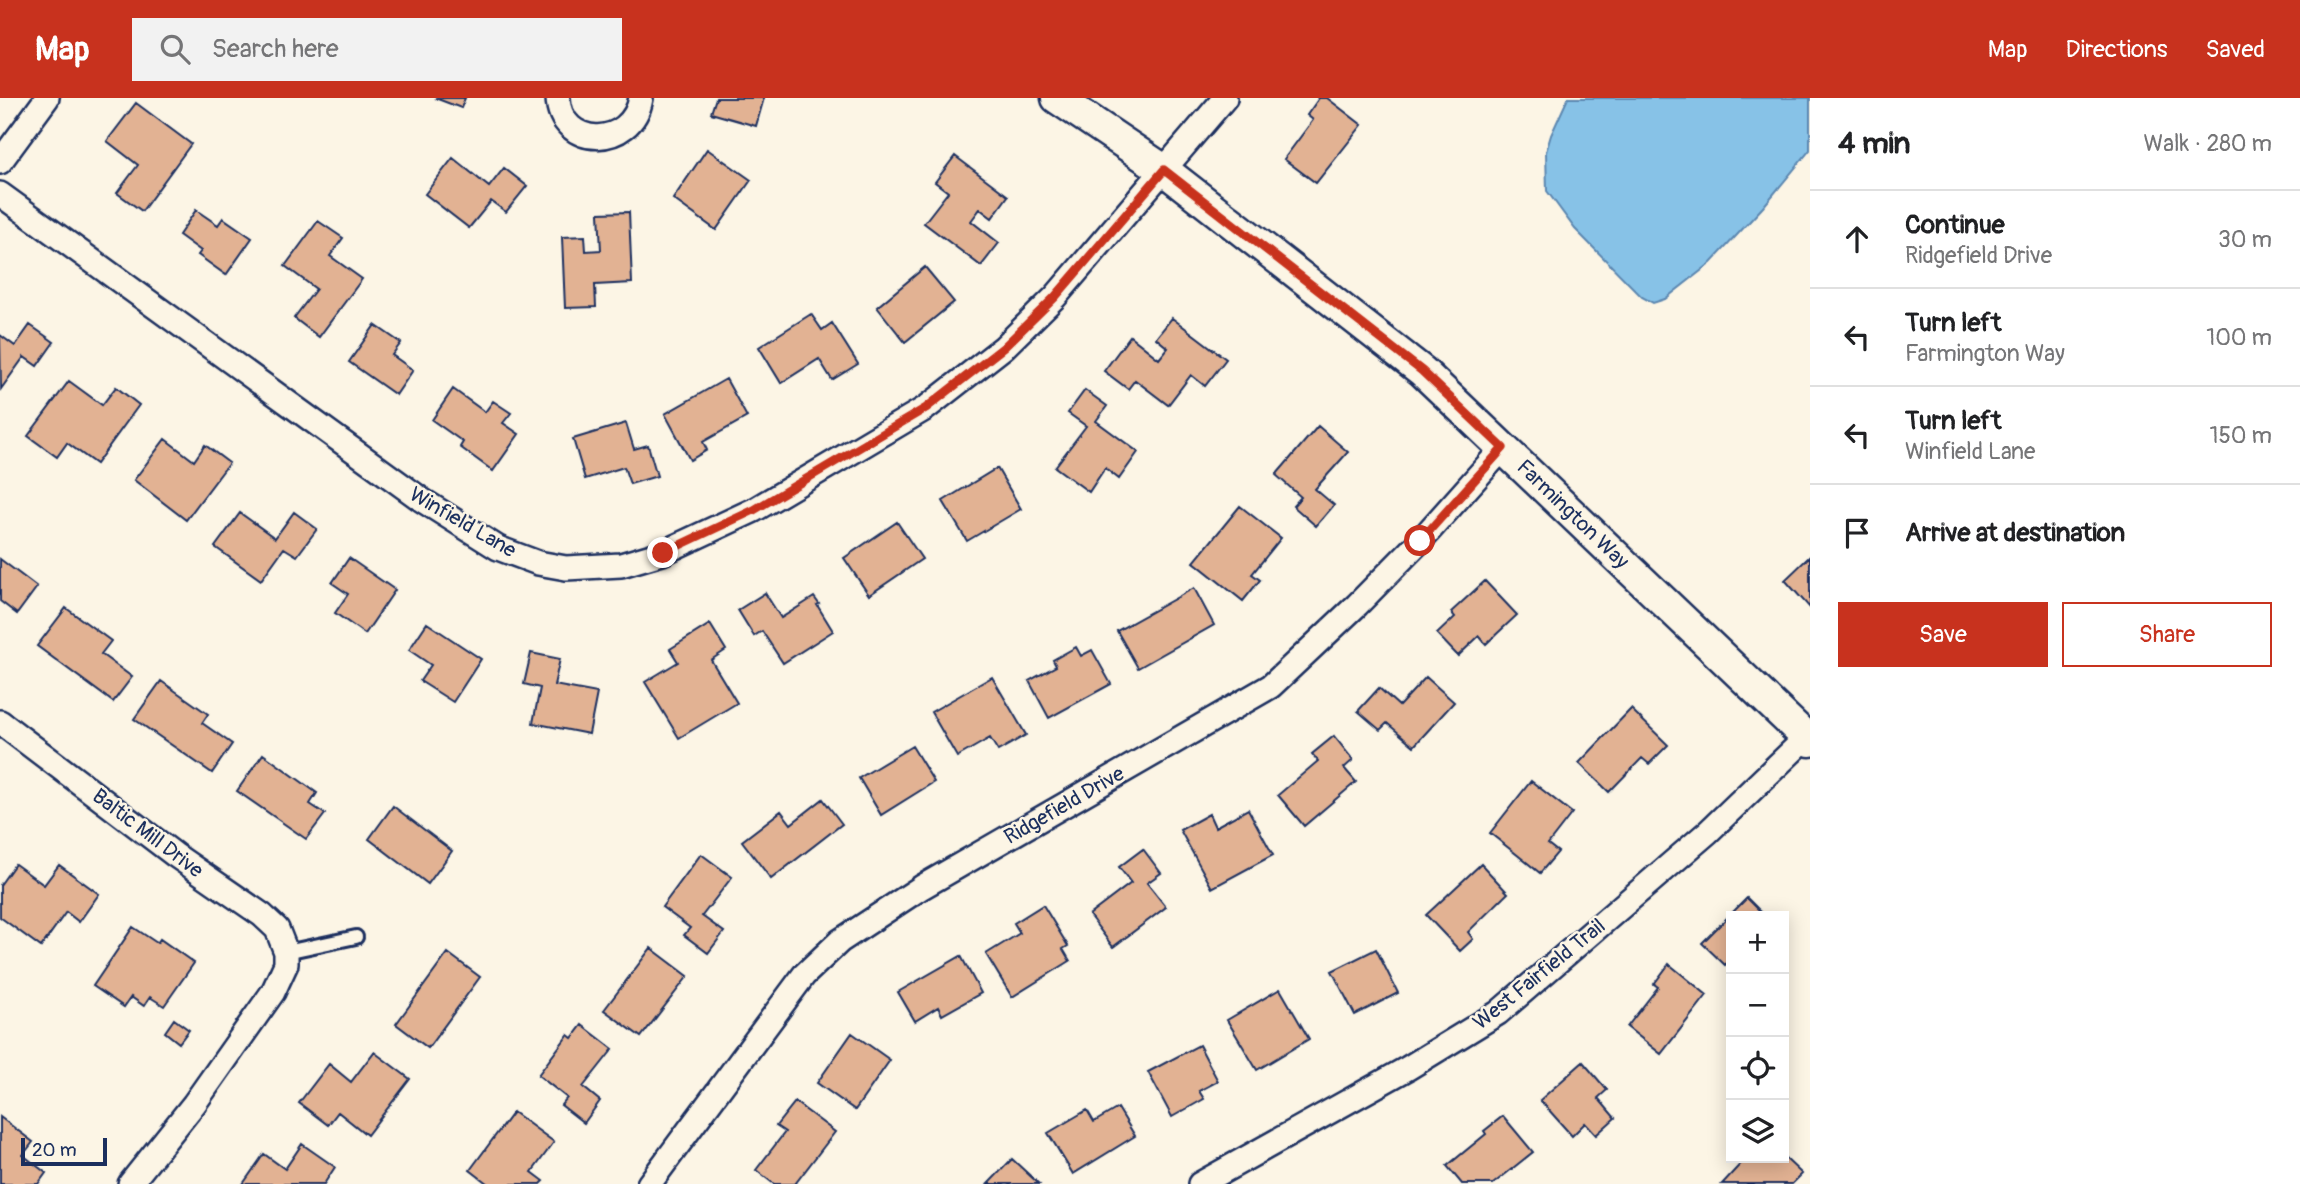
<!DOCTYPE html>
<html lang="en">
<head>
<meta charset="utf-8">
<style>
	:root { --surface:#fff; --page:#f2f2f2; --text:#202124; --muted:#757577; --line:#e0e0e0; --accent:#c8321e }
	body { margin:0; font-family:Pangolin,sans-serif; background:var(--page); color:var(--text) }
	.controls { position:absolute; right:21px; bottom:21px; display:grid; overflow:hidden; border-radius:0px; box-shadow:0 4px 18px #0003 }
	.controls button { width:63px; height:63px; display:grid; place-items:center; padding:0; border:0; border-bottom:2px solid var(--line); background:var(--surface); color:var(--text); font:35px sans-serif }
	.scale { position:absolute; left:21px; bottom:18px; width:86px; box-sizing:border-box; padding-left:7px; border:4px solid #1b2f5e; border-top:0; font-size:19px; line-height:24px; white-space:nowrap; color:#1b2f5e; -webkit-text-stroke:5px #fcf5e5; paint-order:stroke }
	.stop { position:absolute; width:21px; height:21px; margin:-16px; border:5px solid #c8321e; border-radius:50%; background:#fff }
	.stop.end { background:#c8321e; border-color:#fff; box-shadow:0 2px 7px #0008 }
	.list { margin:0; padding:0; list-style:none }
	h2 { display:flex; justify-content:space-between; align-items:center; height:91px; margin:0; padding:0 28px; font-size:30px }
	h2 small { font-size:23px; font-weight:400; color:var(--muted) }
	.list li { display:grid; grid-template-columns:46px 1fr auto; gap:21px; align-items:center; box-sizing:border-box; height:98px; padding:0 28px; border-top:2px solid var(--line) }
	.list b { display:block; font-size:26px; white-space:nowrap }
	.list p { margin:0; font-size:23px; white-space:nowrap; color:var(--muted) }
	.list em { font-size:23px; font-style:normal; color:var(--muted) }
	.actions { display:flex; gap:14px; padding:21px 28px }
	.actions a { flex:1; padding:16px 0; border:2px solid var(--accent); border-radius:0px; text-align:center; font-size:24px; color:var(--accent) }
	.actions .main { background:var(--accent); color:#fff }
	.icon { flex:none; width:38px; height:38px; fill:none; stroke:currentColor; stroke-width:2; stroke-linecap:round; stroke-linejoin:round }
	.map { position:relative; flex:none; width:1810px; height:1086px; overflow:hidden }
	header { display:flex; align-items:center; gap:42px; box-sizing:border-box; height:98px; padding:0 35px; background:var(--accent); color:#fff }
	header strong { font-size:33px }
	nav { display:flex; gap:38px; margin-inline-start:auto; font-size:24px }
	.search { width:490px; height:63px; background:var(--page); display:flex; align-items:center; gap:18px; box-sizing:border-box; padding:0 24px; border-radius:0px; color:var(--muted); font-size:26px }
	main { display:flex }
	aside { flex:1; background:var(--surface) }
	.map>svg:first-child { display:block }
	.water { fill:#87c2e7; stroke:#5c87b0; stroke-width:2 }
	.building { fill:#e2b293; stroke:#1b2f5e; stroke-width:2 }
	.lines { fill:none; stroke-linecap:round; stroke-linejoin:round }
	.service-casing { stroke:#1b2f5e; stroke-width:18 }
	.minor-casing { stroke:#1b2f5e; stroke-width:28 }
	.tertiary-casing { stroke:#1b2f5e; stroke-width:35 }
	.service { stroke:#fcf5e5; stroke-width:12 }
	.minor { stroke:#fcf5e5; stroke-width:23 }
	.tertiary { stroke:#fcf5e5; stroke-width:30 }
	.route { stroke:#c8321e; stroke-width:9 }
	.labels { text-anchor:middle; stroke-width:5; stroke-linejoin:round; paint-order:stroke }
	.street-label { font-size:21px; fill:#1b2f5e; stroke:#fcf5e5 }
</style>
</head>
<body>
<header>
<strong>Map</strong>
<div class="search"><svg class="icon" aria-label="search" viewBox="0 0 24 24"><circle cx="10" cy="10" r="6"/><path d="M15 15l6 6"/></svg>Search here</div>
<nav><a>Map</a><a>Directions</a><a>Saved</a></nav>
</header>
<main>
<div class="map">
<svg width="1810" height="1086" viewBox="0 0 1810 1086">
	<rect width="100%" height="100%" fill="#fcf5e5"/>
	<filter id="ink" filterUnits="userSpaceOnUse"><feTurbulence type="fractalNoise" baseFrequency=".0143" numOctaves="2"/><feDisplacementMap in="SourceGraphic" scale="14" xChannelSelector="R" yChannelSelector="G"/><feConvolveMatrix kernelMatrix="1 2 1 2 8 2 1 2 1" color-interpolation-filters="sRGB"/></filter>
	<g filter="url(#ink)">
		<!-- water -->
		<path class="water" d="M1568 0H1810V52L1763 109 1711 165 1665 201 1653 205 1642 199 1575 131 1547 93 1546 54 1551 37Z"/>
		<!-- building -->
		<path class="building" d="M435 0H465L461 10Z
			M716 0H764L756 28 711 15Z
			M1319 0H1327L1362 27 1316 85 1284 61 1313 22 1307 17Z
			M136 5 191 46 142 113 117 95 138 67 107 43Z
			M707 51 751 82 716 132 673 101Z
			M955 58 1008 98 992 120 980 111 971 123 999 145 981 168 924 125 948 94 935 84Z
			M453 60 489 89 504 70 527 88 506 114 491 103 469 130 425 96Z
			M196 112 218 127 223 120 252 140 226 177 198 157 201 153 179 137Z
			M629 114 632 185 595 187 596 209 565 210 562 139 585 138 586 153 601 152 599 115Z
			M318 123 343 140 330 158 362 181 319 239 294 220 316 191 285 168Z
			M925 169 954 204 905 244 877 209Z
			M811 216 822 232 832 225 858 266 832 282 819 261 781 285 759 249Z
			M1172 220 1226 261 1205 288 1191 277 1168 307 1135 282 1128 291 1104 273 1130 238 1159 261 1168 250 1156 240Z
			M30 227 54 244 37 268 24 259 1 291 0 237 15 248Z
			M375 227 401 245 392 257 413 272 396 297 349 264Z
			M726 281 747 319 703 344 707 352 690 362 665 316Z
			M69 283 102 307 116 289 139 307 96 366 67 345 57 359 28 338Z
			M453 291 485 314 493 303 511 315 503 325 519 336 493 373 460 349 463 344 432 322Z
			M1085 292 1107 308 1096 323 1138 354 1119 381 1105 370 1089 394 1055 369 1086 328 1068 315Z
			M626 325 634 351 648 347 657 378 630 386 624 369 585 381 573 341Z
			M1318 328 1348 354 1315 391 1334 407 1316 428 1293 408 1301 399 1276 377Z
			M165 341 194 363 205 347 229 365 186 422 134 382Z
			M997 370 1021 411 967 443 943 403Z
			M1240 408 1281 440 1252 476 1260 482 1243 503 1194 464Z
			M294 414 317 431 297 458 284 450 261 482 215 449 240 415 275 440Z
			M897 424 922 461 869 497 844 460Z
			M1810 458V510L1785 482Z
			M349 460 395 492 365 536 335 515 348 496 332 485Z
			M0 461 37 489 17 516 0 503Z
			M1485 483 1517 517 1486 546 1479 538 1458 558 1437 536 1455 519 1451 514Z
			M1194 490 1214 527 1138 570 1117 533Z
			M765 495 781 520 814 499 819 506 817 507 833 533 783 565 762 533 754 538 738 512Z
			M66 510 111 543 101 556 132 579 113 604 37 548Z
			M427 525 481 561 453 604 420 583 431 567 409 552Z
			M710 526 726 552 711 562 737 605 679 640 645 584 678 564 670 551Z
			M1076 549 1081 558 1092 552 1111 586 1049 620 1029 583 1056 568 1053 562Z
			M531 555 560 561 554 587 597 595 589 636 533 625 540 590 524 586Z
			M992 579 1026 637 998 653 990 640 957 659 931 614Z
			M1426 579 1454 604 1414 648 1387 625 1380 632 1358 613 1379 590 1399 608Z
			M161 583 208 616 202 625 232 646 212 675 134 621Z
			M1631 611 1668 647 1649 666 1642 660 1609 694 1579 665Z
			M1334 638 1353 662 1344 670 1356 684 1304 728 1278 697 1318 663 1312 656Z
			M912 648 934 684 881 717 859 680Z
			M263 656 317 695 310 706 325 716 306 741 237 693Z
			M1531 683 1572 715 1548 746 1558 754 1540 775 1490 735Z
			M823 701 842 726 771 781 742 743 781 713 791 726Z
			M393 708 452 753 428 786 369 741Z
			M1248 711 1273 757 1212 790 1180 732 1209 716 1215 729Z
			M1143 751 1161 775 1147 785 1166 809 1113 849 1089 817 1131 785 1119 769Z
			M701 756 732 779 702 818 724 834 708 855 684 837 690 830 662 809Z
			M15 766 44 787 59 767 99 796 79 824 66 814 41 849 0 819V787Z
			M1481 766 1508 795 1468 834 1473 841 1460 853 1426 817Z
			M1747 800 1765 818H1731V861L1725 867 1702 845Z
			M1043 807 1068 848 1063 851 1070 863 1012 899 986 856 1020 835 1014 825Z
			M133 829 157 845 160 841 194 865 164 908 150 899 144 908 131 899 124 909 93 888Z
			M651 850 688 878 641 939 604 912Z
			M1376 851 1398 895 1355 917 1332 873Z
			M448 855 480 879 428 950 396 926Z
			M961 858 981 895 942 917 938 909 915 923 898 894Z
			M1669 866 1707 897 1661 956 1627 929 1658 889 1654 886Z
			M1280 891 1309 941 1257 972 1227 922Z
			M174 921 189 932 179 945 165 934Z
			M582 927 613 951 583 989 600 1003 584 1025 561 1007 567 1000 538 977 568 937 572 940Z
			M852 935 890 962 855 1012 817 985Z
			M1199 947 1218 983 1199 993 1204 1001 1172 1019 1148 974Z
			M374 954 410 981 367 1037 338 1014 328 1027 299 1005 329 966 351 984Z
			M1583 964 1607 992 1598 1000 1615 1020 1596 1037 1585 1025 1572 1038 1540 1002Z
			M795 1004 835 1034 795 1086H774L756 1072 785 1034 776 1028Z
			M1118 1010 1135 1038 1073 1076 1048 1035 1087 1012 1094 1024Z
			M513 1014 554 1044 532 1074 544 1083 541 1086H488L470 1072Z
			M1503 1018 1533 1054 1493 1086H1462L1447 1068 1486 1036 1484 1033Z
			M0 1019 33 1044 23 1057 46 1075 38 1086H0Z
			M302 1046 335 1069 324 1086H243L264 1056 285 1071Z
			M1784 1059 1802 1076 1792 1086H1722L1746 1060Z
			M1012 1061 1039 1086H988Z"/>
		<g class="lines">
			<!-- service casing -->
			<g class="service-casing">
				<path id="service" d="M286 854 356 839"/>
			</g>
			<!-- minor casing -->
			<g class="minor-casing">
				<path id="minor" d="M558 0C560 51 632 52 641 0
					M0 64 47 0
					M0 96 422 402 498 450 538 465 566 470 621 467 662 455 754 412 926 310 1004 249 1055 199 1225 0
					M0 624 175 757 262 817 277 831 286 854V866L273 894 194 1006 130 1086
					M649 1086 804 877 840 843 922 789 1271 588 1357 507 1420 443 1503 350
					M1200 1086 1408 970 1498 915 1708 734 1810 636"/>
			</g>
			<!-- tertiary casing -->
			<g class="tertiary-casing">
				<path id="tertiary" d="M1057 0 1164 72 1422 273 1810 643"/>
			</g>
			<!-- service -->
			<use href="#service" class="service"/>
			<!-- minor -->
			<use href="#minor" class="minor"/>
			<!-- tertiary -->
			<use href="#tertiary" class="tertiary"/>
		</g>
	</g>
	<g class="lines" filter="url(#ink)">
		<!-- route -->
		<path class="route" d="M663 455 754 412 926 310 1004 249 1055 199 1164 72 1422 273 1503 350 1420 443"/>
	</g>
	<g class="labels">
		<!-- street labels -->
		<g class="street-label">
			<text transform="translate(1573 416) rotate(44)" y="7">Farmington Way</text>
			<text transform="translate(463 424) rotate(30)" y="7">Winfield Lane</text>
			<text transform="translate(1064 707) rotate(-30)" y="7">Ridgefield Drive</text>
			<text transform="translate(148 735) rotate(37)" y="7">Baltic Mill Drive</text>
			<text transform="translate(1539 876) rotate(-39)" y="7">West Fairfield Trail</text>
		</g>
	</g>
</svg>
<div class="controls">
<button>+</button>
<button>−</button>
<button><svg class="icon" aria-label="locate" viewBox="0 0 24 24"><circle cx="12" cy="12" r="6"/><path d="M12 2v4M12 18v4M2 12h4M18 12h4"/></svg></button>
<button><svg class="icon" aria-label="layers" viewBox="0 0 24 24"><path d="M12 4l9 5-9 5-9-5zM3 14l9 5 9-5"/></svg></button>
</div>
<div class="scale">20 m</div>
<div class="stop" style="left:1420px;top:443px"></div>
<div class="stop end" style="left:663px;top:455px"></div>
</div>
<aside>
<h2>4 min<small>Walk · 280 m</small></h2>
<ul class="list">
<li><svg class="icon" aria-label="ahead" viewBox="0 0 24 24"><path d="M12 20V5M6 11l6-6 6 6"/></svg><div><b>Continue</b><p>Ridgefield Drive</p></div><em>30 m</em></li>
<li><svg class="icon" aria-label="left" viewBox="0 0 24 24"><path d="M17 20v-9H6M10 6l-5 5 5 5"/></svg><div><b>Turn left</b><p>Farmington Way</p></div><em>100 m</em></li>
<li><svg class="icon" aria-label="left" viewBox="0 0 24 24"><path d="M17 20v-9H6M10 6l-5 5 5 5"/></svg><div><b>Turn left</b><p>Winfield Lane</p></div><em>150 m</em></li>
<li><svg class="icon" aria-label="arrive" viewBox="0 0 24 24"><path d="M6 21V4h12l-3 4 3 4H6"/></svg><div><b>Arrive at destination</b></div></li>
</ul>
<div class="actions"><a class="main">Save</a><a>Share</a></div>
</aside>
</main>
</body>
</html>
